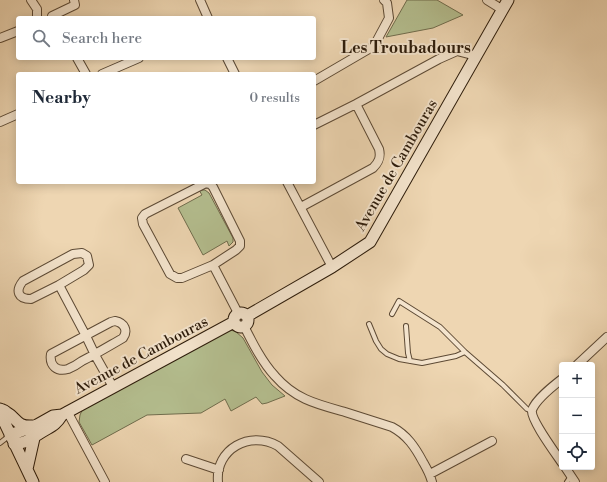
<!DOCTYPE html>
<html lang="en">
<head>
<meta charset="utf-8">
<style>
	:root { --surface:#fff; --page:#f2f2f3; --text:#1f2937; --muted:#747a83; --line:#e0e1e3 }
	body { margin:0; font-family:"Libre Bodoni",serif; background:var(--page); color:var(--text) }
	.controls { position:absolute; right:12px; bottom:12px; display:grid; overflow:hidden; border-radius:4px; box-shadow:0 2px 10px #0003 }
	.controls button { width:36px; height:36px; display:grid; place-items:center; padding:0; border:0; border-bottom:1px solid var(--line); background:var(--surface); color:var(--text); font:20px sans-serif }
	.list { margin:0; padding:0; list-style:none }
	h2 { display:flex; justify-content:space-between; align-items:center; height:52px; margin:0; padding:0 16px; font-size:17px }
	h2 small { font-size:13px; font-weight:400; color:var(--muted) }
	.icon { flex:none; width:22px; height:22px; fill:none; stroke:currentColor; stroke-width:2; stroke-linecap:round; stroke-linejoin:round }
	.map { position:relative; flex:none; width:607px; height:482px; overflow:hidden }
	.search { position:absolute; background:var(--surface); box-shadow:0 2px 10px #0003; left:16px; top:16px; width:300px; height:44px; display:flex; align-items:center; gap:10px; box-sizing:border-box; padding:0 14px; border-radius:4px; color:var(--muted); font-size:15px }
	.panel { position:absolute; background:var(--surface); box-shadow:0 2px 10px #0003; left:16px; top:72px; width:300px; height:112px; border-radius:4px }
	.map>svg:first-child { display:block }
	.green { fill:#b4be8f; stroke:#706d4d }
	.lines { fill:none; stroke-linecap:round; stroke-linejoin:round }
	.lane-casing { stroke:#5d4a35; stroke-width:6 }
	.street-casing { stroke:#5d4a35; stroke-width:10 }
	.secondary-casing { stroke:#2d1c0b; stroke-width:13 }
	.lane { stroke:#f4e4cd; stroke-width:4 }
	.street { stroke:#f4e4cd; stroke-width:8 }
	.secondary { stroke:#f4e4cd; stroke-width:11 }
	.labels { text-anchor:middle; stroke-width:4; stroke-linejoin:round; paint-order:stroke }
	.street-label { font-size:15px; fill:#2d1c0b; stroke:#f4e4cd }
	.neighbourhood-label { font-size:16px; font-weight:bold; fill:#2d1c0b; stroke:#f4e4cd }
</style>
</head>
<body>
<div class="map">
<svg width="607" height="482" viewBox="0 0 607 482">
	<rect width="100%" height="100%" fill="#eed6b2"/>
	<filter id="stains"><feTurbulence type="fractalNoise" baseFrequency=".005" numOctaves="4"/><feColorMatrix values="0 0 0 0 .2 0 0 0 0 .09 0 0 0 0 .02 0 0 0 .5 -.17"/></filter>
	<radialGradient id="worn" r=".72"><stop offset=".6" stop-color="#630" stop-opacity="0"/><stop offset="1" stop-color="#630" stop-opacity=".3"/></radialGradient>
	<!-- green -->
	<path class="green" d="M407 0H437L463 15 433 28 386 37Z
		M199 190H205L209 193 233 238V242L229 246 227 241 203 255 178 208 202 195Z
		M229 330 235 331 243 338 262 372 272 385 285 396 267 403 262 404 256 397 231 411 225 399 201 413 147 415 92 445 79 422 80 415 84 406Z"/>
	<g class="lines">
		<!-- lane casing -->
		<g class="lane-casing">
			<path id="lane" d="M392 314 399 301 440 327 465 352 503 385 527 409 532 411
				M369 324 376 341 381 349 387 354 399 359 422 363 456 356 465 352
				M406 326 408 353 410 361
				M0 443 9 436
				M567 482 571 476"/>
		</g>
		<!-- street casing -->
		<g class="street-casing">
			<path id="street" d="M31 0 37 9V18
				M200 0 208 18
				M487 0 503 10
				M54 18 52 16 75 5 74 0
				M0 38 18 31
				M77 58 86 74
				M227 58 235 74
				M102 74 139 58
				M314 81 374 46 389 18 387 3 384 0
				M0 122 18 114
				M314 125 356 104 439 59 457 51 476 56
				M287 182 332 267
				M301 207 373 168C379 162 381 157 379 149L356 104
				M213 265 182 278H177L170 274 143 224 142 218 145 214 206 183 210 184 213 187 240 241V246L236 250 213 265 238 313
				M59 285 31 299C18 299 15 291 23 281L73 254 82 253 87 256 89 265 84 270 59 285 86 336 95 355 113 387
				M115 321C125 323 128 331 123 338 109 346 96 354 82 361 78 364 73 367 68 369 57 372 49 366 51 354L111 322Z
				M244 326C252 342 262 362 275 376 295 399 316 404 345 412 361 417 376 422 392 427 407 435 415 447 423 462 427 469 430 474 432 482
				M577 365 607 337
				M562 379C553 386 536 399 532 410 530 419 556 454 562 463
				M67 411 105 482
				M186 459 219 470
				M565 467 575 482
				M430 474 492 441
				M218 482C215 449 250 430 278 446L319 482"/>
		</g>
		<!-- secondary casing -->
		<g class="secondary-casing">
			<path id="secondary" d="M234 320a7 7 0 1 1 14 0a7 7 0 1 1-14 0Z
				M247 316 332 267 370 242 508 0
				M0 409C2 410 4 410 6 412 17 418 16 427 32 426
				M0 413 33 482
				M10 435 37 425 53 416 62 415 234 322
				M14 444C28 442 29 440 40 433 51 426 55 426 62 415
				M27 469 34 438"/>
		</g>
		<!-- lane -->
		<use href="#lane" class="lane"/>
		<!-- street -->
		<use href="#street" class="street"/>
		<!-- secondary -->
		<use href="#secondary" class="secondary"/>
	</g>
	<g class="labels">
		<!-- street labels -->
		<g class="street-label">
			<text transform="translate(396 165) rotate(-60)" y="5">Avenue de Cambouras</text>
			<text transform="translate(141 355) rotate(-28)" y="5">Avenue de Cambouras</text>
		</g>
		<!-- neighbourhood labels -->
		<g class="neighbourhood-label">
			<text x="406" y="53">Les Troubadours</text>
		</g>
	</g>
	<rect width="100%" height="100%" filter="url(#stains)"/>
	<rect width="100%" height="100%" fill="url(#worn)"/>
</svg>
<div class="controls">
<button>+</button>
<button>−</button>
<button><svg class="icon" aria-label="locate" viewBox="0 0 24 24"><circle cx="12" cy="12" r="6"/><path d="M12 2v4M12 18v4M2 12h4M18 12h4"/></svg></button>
</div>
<div class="search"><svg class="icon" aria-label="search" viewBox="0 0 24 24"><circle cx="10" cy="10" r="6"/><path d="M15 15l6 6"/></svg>Search here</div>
<section class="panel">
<h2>Nearby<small>0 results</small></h2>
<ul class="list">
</ul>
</section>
</div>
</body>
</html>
